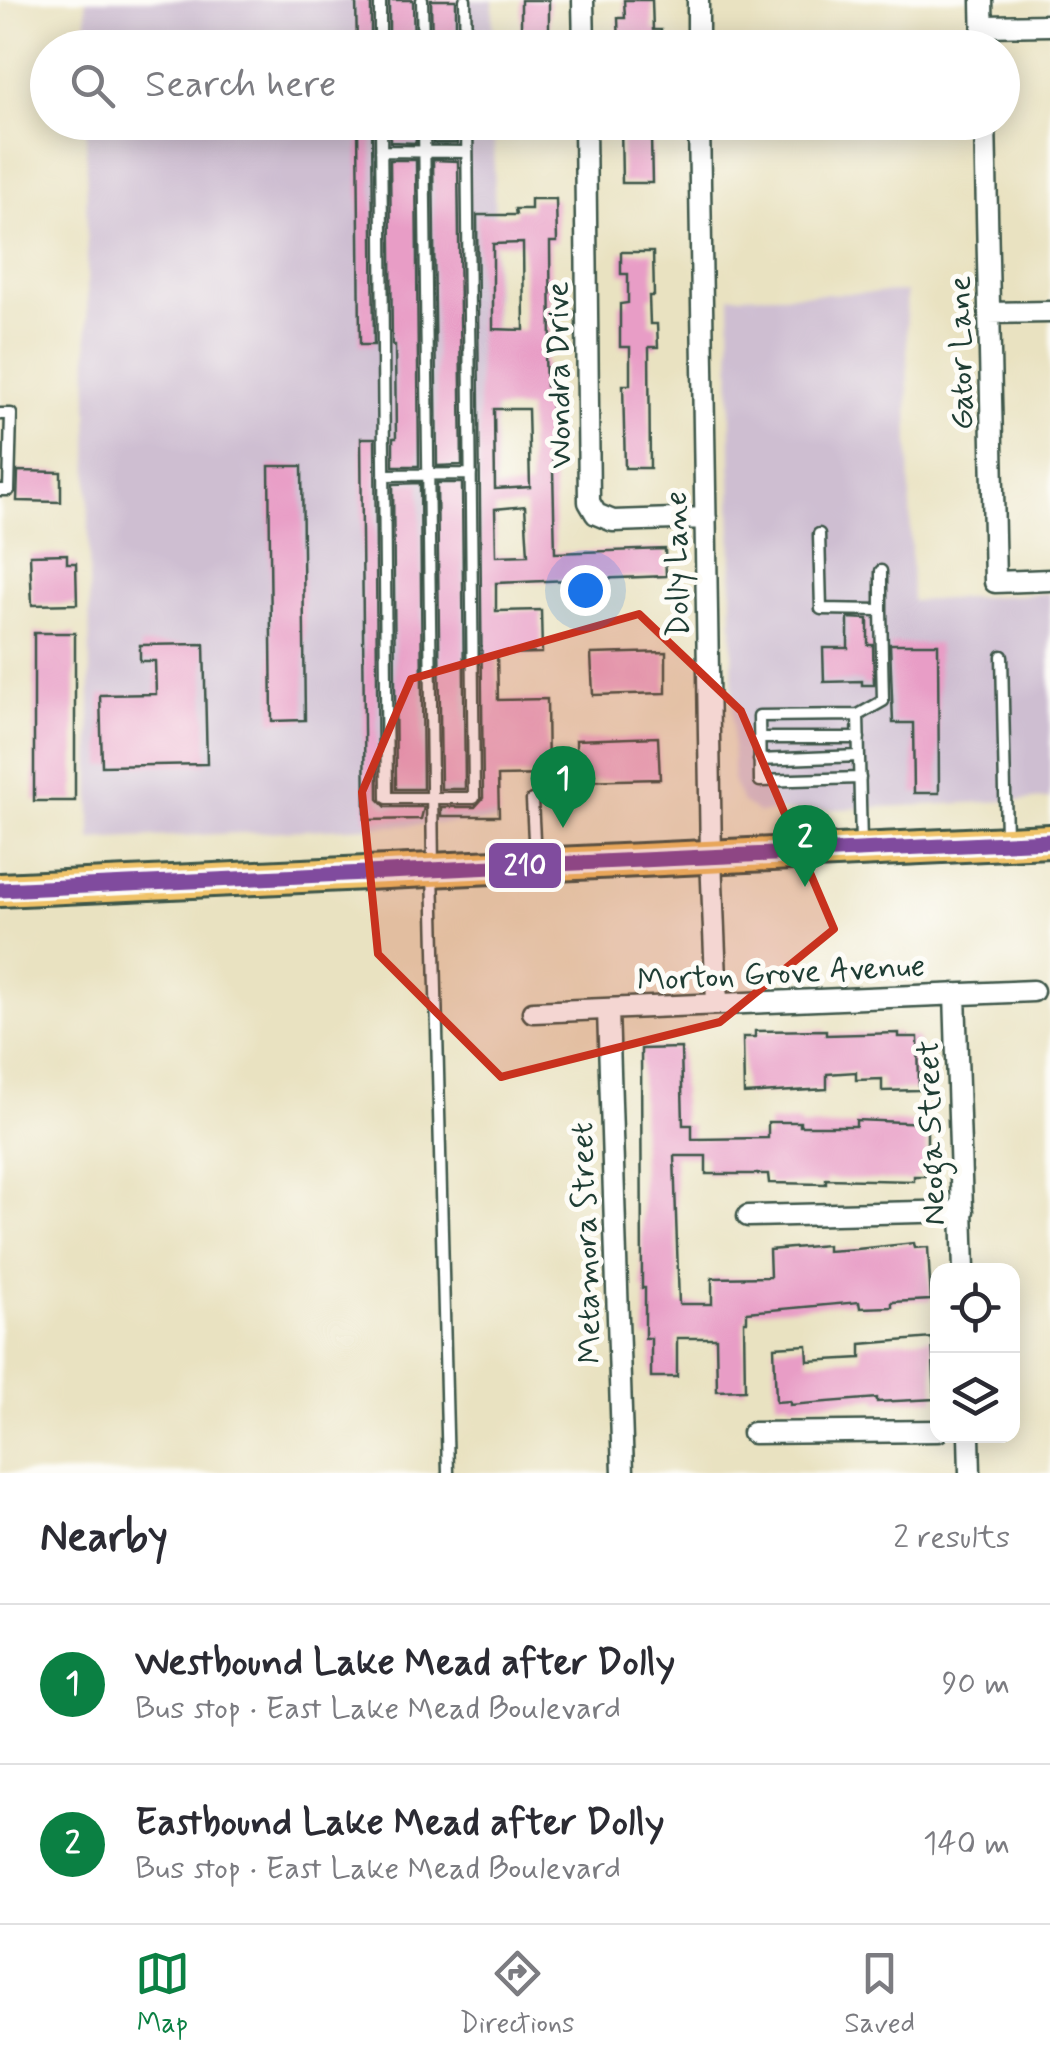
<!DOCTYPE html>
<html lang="en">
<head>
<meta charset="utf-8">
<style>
	:root { --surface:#fff; --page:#f2f2f3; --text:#2b2b33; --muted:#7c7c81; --line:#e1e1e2; --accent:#0b8043 }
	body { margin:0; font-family:Mynerve,sans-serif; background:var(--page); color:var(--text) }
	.controls { position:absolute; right:30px; bottom:30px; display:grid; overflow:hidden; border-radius:20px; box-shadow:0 5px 25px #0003 }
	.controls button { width:90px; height:90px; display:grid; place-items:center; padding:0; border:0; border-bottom:2px solid var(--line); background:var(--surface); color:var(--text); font:50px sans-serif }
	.you { position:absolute; left:585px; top:590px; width:35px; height:35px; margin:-25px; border:8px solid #fff; border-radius:50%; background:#1a73e8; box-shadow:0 0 0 15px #1a73e833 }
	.badge { display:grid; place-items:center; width:65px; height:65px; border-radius:50%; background:var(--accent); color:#fff; font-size:32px; font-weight:700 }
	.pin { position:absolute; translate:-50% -82px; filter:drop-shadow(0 2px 5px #0008) }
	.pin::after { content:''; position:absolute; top:52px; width:35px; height:30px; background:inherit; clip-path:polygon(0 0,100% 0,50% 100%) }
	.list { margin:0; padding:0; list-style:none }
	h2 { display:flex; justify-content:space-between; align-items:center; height:130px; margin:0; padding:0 40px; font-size:42px }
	h2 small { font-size:32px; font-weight:400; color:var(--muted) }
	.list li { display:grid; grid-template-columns:65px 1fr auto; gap:30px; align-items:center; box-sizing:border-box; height:160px; padding:0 40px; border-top:2px solid var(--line) }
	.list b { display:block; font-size:38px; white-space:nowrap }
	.list p { margin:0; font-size:32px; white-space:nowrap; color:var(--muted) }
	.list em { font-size:32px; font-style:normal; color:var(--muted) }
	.icon { flex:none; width:55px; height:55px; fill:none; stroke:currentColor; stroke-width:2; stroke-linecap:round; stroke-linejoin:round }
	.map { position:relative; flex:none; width:1050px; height:1473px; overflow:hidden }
	.search { position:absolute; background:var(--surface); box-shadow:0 5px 25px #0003; left:30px; right:30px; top:30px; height:110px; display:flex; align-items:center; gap:25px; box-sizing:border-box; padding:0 35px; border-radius:55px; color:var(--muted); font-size:38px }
	.sheet { height:450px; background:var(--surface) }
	nav { display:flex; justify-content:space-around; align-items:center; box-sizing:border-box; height:140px; border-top:2px solid var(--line); background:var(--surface); font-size:28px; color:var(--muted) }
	nav a { display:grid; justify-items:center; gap:5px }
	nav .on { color:var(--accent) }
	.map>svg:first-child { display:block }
	.industrial { fill:#cebed1 }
	.building { fill:#e89dc6; fill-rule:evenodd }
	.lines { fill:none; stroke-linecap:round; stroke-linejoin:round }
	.service-casing { stroke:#3d5649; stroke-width:15 }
	.minor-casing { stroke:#3d5649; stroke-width:25 }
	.primary-casing { stroke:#3d5649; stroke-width:38 }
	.service { stroke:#fff; stroke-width:10 }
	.minor { stroke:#fff; stroke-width:20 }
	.primary { stroke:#f0c369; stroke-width:32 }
	.bus-1-casing { stroke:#fdfcf7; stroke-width:22 }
	.bus-1 { stroke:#804c9e; stroke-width:15 }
	.marked { fill:#c8321e; fill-opacity:0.2; stroke:#c8321e; stroke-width:8; stroke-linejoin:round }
	.labels { text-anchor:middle; stroke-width:10; stroke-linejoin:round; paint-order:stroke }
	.street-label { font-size:32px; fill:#1f3d34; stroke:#fdfcf7 }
	.line-badge { stroke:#fdfcf7; stroke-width:4 }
	.badge-label { font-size:28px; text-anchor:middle; font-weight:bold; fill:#fff }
</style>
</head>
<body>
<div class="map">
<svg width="1050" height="1473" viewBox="0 0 1050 1473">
	<rect width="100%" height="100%" fill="#fdfcf7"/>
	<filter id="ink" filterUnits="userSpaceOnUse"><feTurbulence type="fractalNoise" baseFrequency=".01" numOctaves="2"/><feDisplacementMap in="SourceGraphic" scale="20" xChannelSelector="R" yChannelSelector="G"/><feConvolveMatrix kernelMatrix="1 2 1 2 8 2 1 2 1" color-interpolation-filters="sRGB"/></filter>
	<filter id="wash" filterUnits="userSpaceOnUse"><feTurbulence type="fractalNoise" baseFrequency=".0048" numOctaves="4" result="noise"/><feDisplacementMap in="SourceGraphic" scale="40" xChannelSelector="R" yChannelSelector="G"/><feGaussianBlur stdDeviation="2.25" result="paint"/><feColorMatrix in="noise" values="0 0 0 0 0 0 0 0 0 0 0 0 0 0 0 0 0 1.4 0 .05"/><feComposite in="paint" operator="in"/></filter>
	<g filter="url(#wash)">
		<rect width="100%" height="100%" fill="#e9e2c1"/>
		<!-- industrial -->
		<path class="industrial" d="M86 0H493V47H86Z
			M86 123H494L497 821 91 840Z
			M906 292 912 601 1050 593V799L758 813 743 803 733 783 730 296Z"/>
		<g id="blocks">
			<!-- building -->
			<path class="building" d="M356 0H371V48H357Z
				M389 0H413L414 48H389Z
				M431 0H456V48H432Z
				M521 0H549V48H521Z
				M624 0H652L653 30H661V48H619L618 18H625Z
				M358 122H372L374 345H360Z
				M390 122H415L416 143 390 142Z
				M433 122H457V143H433Z
				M621 122H645V138L651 137 652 183H622Z
				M390 160H416L419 466H393V438H396L395 345H392Z
				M433 160 458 161 462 465 437 466Z
				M531 199H556L557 242H550L551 353H545L546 386H551L555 553 665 549 666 576 496 583V611L541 610 542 653 497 654 498 700 547 699 548 775 498 776 499 816H441V807H475L483 798 477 215H516L515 209H531ZM523 243 524 330 493 329V244ZM494 409H528L530 487 495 489ZM525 506 528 555 496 556 495 509Z
				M621 252H653L654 296H649L650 324H657L658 347H649L650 468H625L623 385H630V347H620V304L628 303V274H621Z
				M361 438H375L378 799 386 807H424L421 819 365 820Z
				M269 466H302L305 720 272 721Z
				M18 471 61 472V502L17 501Z
				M420 483 423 789H396L393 484Z
				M437 483H462L465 789H441Z
				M67 554V563H76L77 604 32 605 30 555Z
				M848 618 868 619V645H873L874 685H862V681L824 682 823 648H848Z
				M34 633H75V801H34Z
				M204 644 207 764 102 766 100 695 156 694 155 661H140V645Z
				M890 644H938L939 793H914L913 723H893Z
				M666 652V693L593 695 591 654Z
				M658 737 660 779 577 781 576 740Z
				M826 1030V1035L899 1033V1037H918L919 1090 882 1091V1079L856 1080V1072L827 1074V1089L744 1094 743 1037H755V1031Z
				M681 1048 683 1125H692V1139L768 1138V1122H800V1126H856V1120L927 1123V1176H914V1181L826 1179V1184L769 1183 768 1174H706V1156H674L679 1304H712V1278L770 1277 769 1250 827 1245V1251L857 1249 914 1243 915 1248 928 1247 931 1300 892 1302V1307L860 1308 859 1302 747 1312V1321H744L745 1390 717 1391 716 1338H677V1377H651V1338H645V1288H642L641 1049Z
				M932 1338 935 1399 877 1402V1398L790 1405V1401L776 1402 774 1347 807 1345 808 1361 861 1358V1344Z"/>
		</g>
	</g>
	<g filter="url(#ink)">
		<use href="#blocks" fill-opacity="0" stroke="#3d5649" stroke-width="2.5"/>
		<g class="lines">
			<!-- service casing -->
			<g class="service-casing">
				<path id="service" d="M380 0V48
					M422 0 423 48
					M465 0 466 48
					M381 122 387 798H474L467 122
					M424 122 433 870 448 1473
					M381 151 467 152
					M0 414H11L9 490H0
					M385 475 471 474
					M819 534 821 609 881 610 883 701 858 715
					M881 610V571
					M1002 656 1006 837
					M759 738H859
					M759 760 859 756
					M860 778 760 781 759 716 858 715 861 844
					M532 800 535 859"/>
			</g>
			<!-- minor casing -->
			<g class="minor-casing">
				<path id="minor" d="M583 0 584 48
					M698 0V48
					M982 0 983 48
					M983 26 1050 25
					M585 122 589 502 596 514 613 521 706 518
					M699 122 711 857 717 1004
					M985 122 995 582 1050 580
					M989 313 1050 312
					M955 994 964 1270
					M608 1010 623 1473
					M533 1012 1033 991
					M748 1216 963 1211
					M753 1433 938 1431
					M969 1436 970 1473"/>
			</g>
			<!-- primary casing -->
			<g class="primary-casing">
				<path id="primary" d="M0 890 1050 841"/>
			</g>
			<!-- service -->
			<use href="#service" class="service"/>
			<!-- minor -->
			<use href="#minor" class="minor"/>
			<!-- primary -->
			<use href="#primary" class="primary"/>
			<!-- bus-1 casing -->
			<g class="bus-1-casing">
				<path id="bus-1" d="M0 890 1050 841"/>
			</g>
			<!-- bus-1 -->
			<use href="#bus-1" class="bus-1"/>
		</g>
	</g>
	<!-- marked area -->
	<path class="marked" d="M639 614 741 711 834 929 720 1022 501 1077 378 954 362 792 411 679Z"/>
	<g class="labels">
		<!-- street labels -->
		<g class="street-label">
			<text transform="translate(960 353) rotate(-91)" y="11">Gator Lane</text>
			<text transform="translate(558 375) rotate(-91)" y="11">Wondra Drive</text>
			<text transform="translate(676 564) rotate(-91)" y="11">Dolly Lane</text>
			<text transform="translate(781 972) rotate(-3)" y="11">Morton Grove Avenue</text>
			<text transform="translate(930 1133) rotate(-92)" y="11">Neoga Street</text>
			<text transform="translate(585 1243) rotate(-92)" y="11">Metamora Street</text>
		</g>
	</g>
	<rect class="line-badge" x="487" y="841" width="76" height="49" rx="10" fill="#804c9e"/>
	<g class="badge-label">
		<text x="525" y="875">210</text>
	</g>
</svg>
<div class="controls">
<button><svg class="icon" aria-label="locate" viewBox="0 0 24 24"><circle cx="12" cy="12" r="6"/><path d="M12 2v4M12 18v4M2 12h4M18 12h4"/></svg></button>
<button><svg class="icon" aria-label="layers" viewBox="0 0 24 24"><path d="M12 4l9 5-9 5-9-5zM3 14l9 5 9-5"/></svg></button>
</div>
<div class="you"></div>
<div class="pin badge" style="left:563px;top:828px">1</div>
<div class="pin badge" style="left:805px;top:887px">2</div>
<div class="search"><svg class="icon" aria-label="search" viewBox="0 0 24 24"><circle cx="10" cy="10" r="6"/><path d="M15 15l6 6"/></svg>Search here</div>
</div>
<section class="sheet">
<h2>Nearby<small>2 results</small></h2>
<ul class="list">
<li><span class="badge">1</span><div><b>Westbound Lake Mead after Dolly</b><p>Bus stop · East Lake Mead Boulevard</p></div><em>90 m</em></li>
<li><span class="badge">2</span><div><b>Eastbound Lake Mead after Dolly</b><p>Bus stop · East Lake Mead Boulevard</p></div><em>140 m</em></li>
</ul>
</section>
<nav>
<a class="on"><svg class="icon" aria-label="map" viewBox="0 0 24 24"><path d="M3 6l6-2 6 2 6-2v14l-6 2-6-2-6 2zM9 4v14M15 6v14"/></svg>Map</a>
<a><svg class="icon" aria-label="directions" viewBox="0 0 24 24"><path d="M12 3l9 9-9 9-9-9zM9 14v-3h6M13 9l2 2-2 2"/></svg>Directions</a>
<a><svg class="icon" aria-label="saved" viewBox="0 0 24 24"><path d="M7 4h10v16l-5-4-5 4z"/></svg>Saved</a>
</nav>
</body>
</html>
